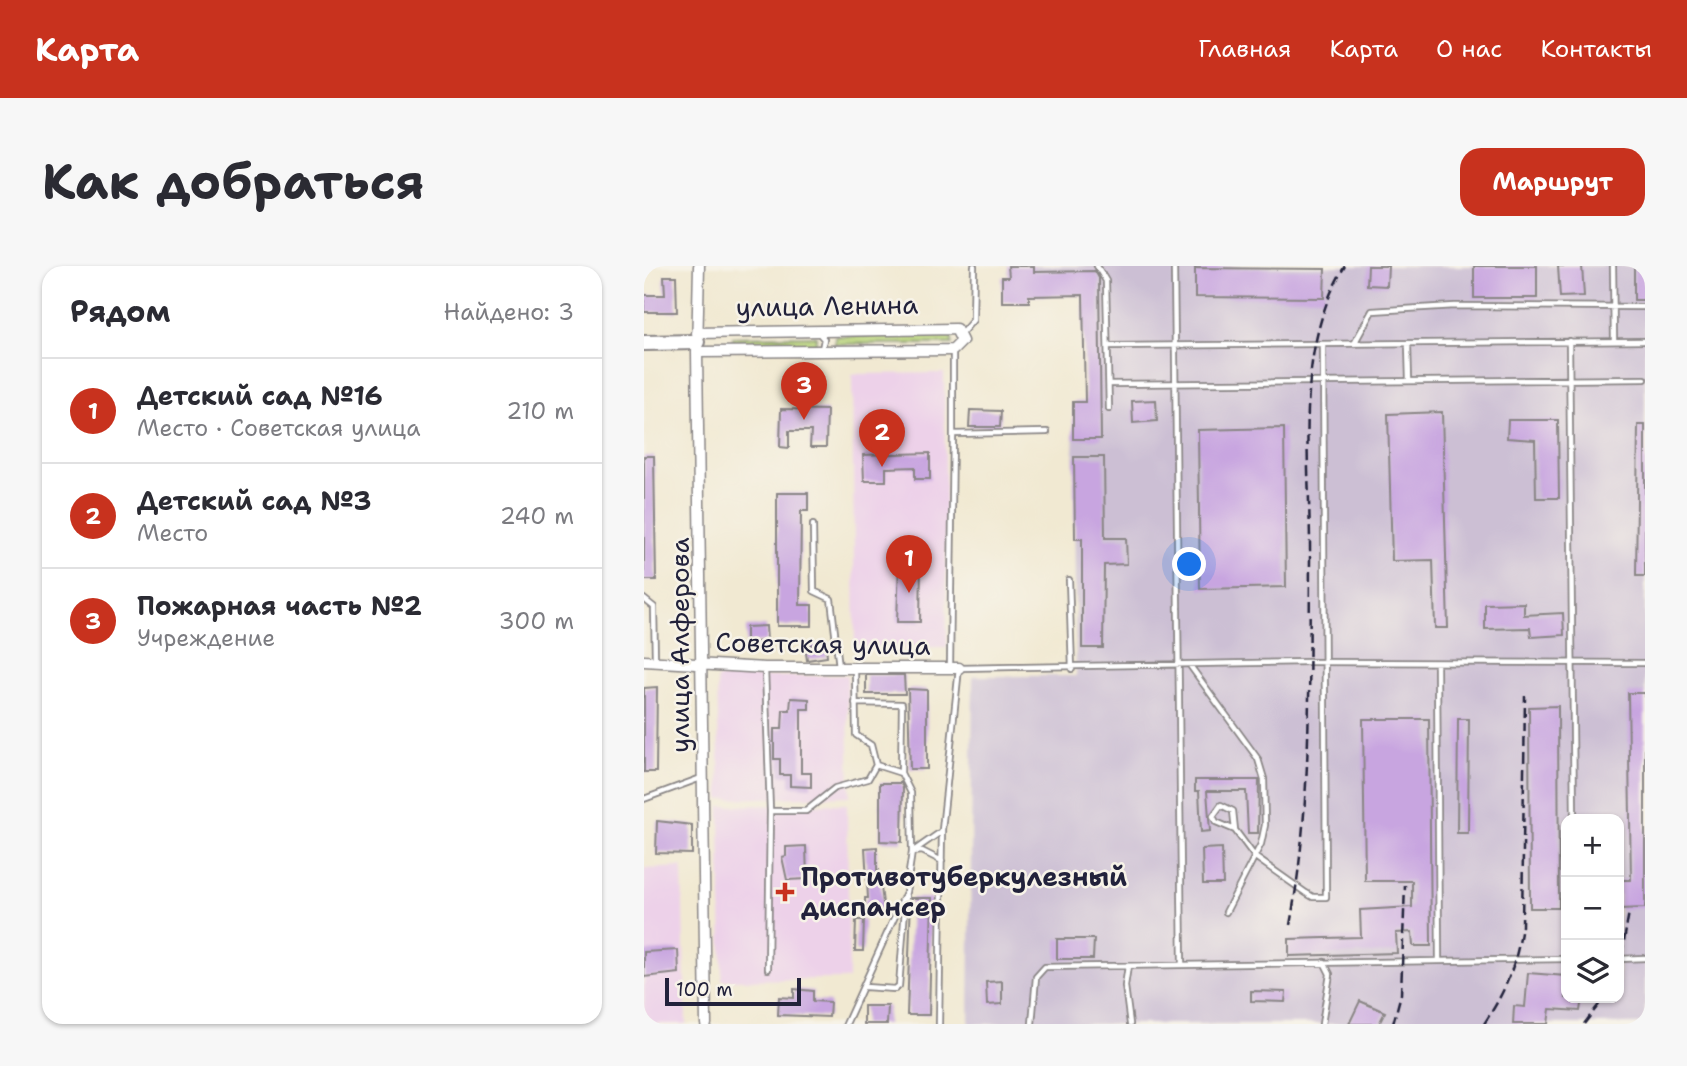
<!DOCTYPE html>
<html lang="ru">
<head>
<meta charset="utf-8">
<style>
	:root { --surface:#fff; --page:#f7f7f7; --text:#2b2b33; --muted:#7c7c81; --line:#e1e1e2; --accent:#c8321e }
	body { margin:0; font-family:"Shantell Sans",sans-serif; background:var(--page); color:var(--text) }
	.controls { position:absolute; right:21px; bottom:21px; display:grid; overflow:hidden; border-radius:14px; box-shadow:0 2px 5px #0004 }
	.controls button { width:63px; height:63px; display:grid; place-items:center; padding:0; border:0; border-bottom:2px solid var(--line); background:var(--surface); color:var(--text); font:35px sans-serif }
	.scale { position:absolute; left:21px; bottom:18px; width:136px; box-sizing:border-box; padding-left:7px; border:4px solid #22223b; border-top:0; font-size:19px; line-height:24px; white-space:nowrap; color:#22223b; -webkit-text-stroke:5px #f7f3e8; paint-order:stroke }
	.you { position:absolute; left:546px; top:299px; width:24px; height:24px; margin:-18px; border:5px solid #fff; border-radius:50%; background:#1a73e8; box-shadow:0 0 0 10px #1a73e833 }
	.badge { display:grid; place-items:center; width:46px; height:46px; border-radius:50%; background:var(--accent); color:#fff; font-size:23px; font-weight:700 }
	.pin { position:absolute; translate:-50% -58px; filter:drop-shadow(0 2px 4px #0008) }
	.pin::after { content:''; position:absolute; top:37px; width:24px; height:21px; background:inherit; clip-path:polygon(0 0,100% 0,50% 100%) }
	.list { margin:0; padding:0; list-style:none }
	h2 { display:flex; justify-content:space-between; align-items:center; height:91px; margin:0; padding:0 28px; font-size:30px }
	h2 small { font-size:23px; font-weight:400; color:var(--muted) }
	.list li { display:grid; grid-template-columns:46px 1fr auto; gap:21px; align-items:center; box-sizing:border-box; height:105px; padding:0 28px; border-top:2px solid var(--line) }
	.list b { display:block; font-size:26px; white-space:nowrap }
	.list p { margin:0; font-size:23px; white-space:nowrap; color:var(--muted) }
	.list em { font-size:23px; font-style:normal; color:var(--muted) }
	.icon { flex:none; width:38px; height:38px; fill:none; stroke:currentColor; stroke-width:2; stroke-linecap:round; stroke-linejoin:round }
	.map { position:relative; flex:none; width:1001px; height:758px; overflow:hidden; border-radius:21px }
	header { display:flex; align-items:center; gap:42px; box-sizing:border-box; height:98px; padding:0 35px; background:var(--accent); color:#fff }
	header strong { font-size:33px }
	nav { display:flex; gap:38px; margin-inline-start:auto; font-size:24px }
	.intro { display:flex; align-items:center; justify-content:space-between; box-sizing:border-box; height:168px; padding:0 42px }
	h1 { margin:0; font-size:49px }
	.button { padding:18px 32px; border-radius:21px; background:var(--accent); color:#fff; font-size:24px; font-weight:700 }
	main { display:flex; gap:42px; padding:0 42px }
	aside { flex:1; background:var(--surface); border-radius:21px; box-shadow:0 2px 5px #0004 }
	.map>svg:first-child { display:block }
	.built { fill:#edd1e9 }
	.industrial { fill:#ccbfd4; fill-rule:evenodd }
	.green { fill:#b7d379; stroke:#6c7a5a; stroke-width:2 }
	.building { fill:#c8a5e0 }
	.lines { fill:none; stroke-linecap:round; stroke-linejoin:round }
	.lane-casing { stroke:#8a8686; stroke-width:8 }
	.street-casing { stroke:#8a8686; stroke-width:13 }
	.secondary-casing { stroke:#8a8686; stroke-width:18 }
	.lane { stroke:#fff; stroke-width:4.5 }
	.street { stroke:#fff; stroke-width:10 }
	.secondary { stroke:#fff; stroke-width:14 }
	.rail { stroke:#22223b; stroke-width:2.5; stroke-dasharray:10 5; stroke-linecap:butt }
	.poi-dot { fill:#c8321e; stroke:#f7f3e8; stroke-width:2.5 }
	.labels { text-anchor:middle; stroke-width:5; stroke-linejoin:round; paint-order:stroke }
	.street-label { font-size:26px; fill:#22223b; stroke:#f7f3e8 }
	.poi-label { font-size:26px; font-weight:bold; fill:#22223b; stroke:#f7f3e8; text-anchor:start }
</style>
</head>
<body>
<header>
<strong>Карта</strong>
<nav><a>Главная</a><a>Карта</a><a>О нас</a><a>Контакты</a></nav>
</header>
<div class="intro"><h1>Как добраться</h1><a class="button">Маршрут</a></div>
<main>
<aside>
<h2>Рядом<small>Найдено: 3</small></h2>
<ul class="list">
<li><span class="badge">1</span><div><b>Детский сад №16</b><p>Место · Советская улица</p></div><em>210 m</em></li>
<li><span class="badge">2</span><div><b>Детский сад №3</b><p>Место</p></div><em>240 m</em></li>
<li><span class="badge">3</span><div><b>Пожарная часть №2</b><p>Учреждение</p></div><em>300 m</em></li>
</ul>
</aside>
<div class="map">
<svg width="1001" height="758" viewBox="0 0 1001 758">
	<rect width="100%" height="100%" fill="#f7f3e8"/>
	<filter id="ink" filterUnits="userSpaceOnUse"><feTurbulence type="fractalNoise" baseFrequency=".0143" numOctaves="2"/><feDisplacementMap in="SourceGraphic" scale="14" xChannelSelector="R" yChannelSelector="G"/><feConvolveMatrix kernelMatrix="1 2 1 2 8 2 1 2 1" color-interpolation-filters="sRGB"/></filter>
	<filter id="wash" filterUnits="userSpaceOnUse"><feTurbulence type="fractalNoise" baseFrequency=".00686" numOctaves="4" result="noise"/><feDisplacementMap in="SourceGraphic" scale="28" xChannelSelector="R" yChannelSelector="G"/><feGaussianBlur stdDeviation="1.57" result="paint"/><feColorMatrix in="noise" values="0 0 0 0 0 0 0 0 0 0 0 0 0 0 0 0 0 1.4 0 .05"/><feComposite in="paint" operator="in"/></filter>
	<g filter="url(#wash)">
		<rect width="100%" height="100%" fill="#f1e9d2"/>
		<!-- built -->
		<path class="built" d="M300 107 303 381 211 382 208 108Z
			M203 409 206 530 76 533 73 412Z
			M203 538 205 713 78 714 76 540Z
			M38 601 42 758H0V603Z"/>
		<!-- industrial -->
		<path class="industrial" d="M364 0H1001V758H325L329 410H432L429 136 441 135 439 29 385 30V36H358V11H365ZM922 553H975V732H922Z"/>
		<!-- green -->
		<path class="green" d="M308 68V78H191V70Z
			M172 70V78L89 79V71Z"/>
		<g id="blocks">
			<!-- building -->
			<path class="building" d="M364 0H390V6L451 5 455 12 457 173H429V136H441L439 29 385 30V36H358V11H365Z
				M724 0H744L743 20 723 19Z
				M830 0H893V32H830Z
				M914 0H938L940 30 916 31Z
				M990 0H1001V34H990Z
				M551 2 681 3 680 32 551 31Z
				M20 10H32L33 46H0V29H21Z
				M512 134 513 155 489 157 488 135Z
				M137 143 183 144 182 181H166L167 165H145V182L136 181Z
				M326 144 357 145 356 161H325Z
				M798 146 804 362H791L789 294 748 295 744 148Z
				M864 154H914L915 232H892L891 174 863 172Z
				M994 159H1001V310H992Z
				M640 162 642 321 556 323 554 164Z
				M286 187V213H271V201L242 202V215H220L219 189Z
				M0 190H10L12 314H0Z
				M430 191H460L461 272H482L483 298 460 299 459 382H438V273H431Z
				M133 227H164V245H157L156 339H168V360H133Z
				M255 297H277L276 356H253Z
				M880 337V349L919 347 920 369 887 371 886 362 841 363V338Z
				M122 360 123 375 102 377V361Z
				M182 378 183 391 163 394 161 379Z
				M222 409H260L261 428H222Z
				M13 421 12 506H0V422Z
				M264 423 283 424V503H266Z
				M984 427H1001V642L975 643V614H987Z
				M147 432 165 433V443H157V507H167V521L146 520V509H136V493H130V463H138L139 444H146Z
				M914 440 915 642H886L885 441Z
				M719 453H785L787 680H769L768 666 752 667 753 687 645 690V673L717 671 716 644 768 641V615H721Z
				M814 453H825L824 567H813Z
				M551 514H615L614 567H604L602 525H563L566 565 557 566 555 525H551Z
				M236 517H257L259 522 258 576 236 575Z
				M13 555 48 559V588L12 587Z
				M162 580 163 613 143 614 138 591 142 590V581Z
				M233 581V604H235L240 646 221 647V632H224L221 582Z
				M578 582 579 618H559L558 583Z
				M267 632H288L285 749H263Z
				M212 654H220L219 685H211Z
				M413 673H450L449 693H413Z
				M34 684 35 707 0 711V686Z
				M884 707 922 710V732H938L936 745 906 743 904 758H869L870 740 881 741Z
				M358 715V738L343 739 342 716Z
				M150 723 169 725V735L186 736 185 751 134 749 135 731 150 732Z
				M607 725 642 726 641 736 607 735Z
				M716 735 741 746 735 758H705Z
				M220 740H244L243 758H220Z"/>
		</g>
	</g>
	<g filter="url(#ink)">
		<use href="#blocks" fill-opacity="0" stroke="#8a8686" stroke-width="2"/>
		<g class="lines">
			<!-- lane casing -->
			<g class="lane-casing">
				<path id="lane" d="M453 0 462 15 465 143
					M530 0 538 699
					M969 0 970 75
					M174 66 180 73 178 83
					M317 68 329 54 330 0
					M925 75 930 553
					M710 78 728 45 811 40 1001 41
					M764 78 765 115
					M464 80 1001 75
					M309 85V168
					M465 118 1001 113
					M169 259 170 325 187 333 195 401
					M425 314 428 403
					M0 333 10 341 11 394
					M793 398 795 694
					M306 401 309 168 403 166
					M547 401 614 493 620 513 621 559 617 578 582 646
					M121 403 126 545 124 703
					M211 403 212 469 227 479 232 499 257 507
					M211 437 258 438 257 507 267 527 268 586 278 585 298 595
					M0 533 57 512
					M126 545H162L191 522 224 513 232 499
					M591 564 589 545 577 539 569 550 572 556 591 564 611 591 662 627 669 631H682L679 78
					M975 693 1001 692
					M484 700 481 720 486 758
					M221 721 251 723 255 720 262 630
					M202 758 262 626 268 586 298 565
					M295 758 298 564 315 402 665 396 1001 397
					M388 758 392 711 401 701 922 693
					M678 758 686 708 680 696"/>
			</g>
			<!-- street casing -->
			<g class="street-casing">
				<path id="street" d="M55 0 53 86 62 758
					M53 86 309 84 318 75 312 63 53 67
					M0 395 121 402H315"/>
			</g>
			<!-- secondary casing -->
			<g class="secondary-casing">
				<path id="secondary" d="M0 77 53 76"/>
			</g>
			<!-- lane -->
			<use href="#lane" class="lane"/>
			<!-- street -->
			<use href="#street" class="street"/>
			<!-- secondary -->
			<use href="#secondary" class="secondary"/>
			<!-- rail -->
			<path class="rail" d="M646 659C668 539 665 414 666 292 667 198 648 85 701 0
				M975 704 985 646
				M749 758 757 728 761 619
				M840 758C862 724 872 700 878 660L881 430
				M940 758 960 732"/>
		</g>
	</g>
	<!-- markers -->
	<path class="poi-dot" d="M137.5 615.5h7v7h7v7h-7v7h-7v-7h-7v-7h7z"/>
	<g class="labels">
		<!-- street labels -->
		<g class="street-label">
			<text transform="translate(183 40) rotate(-1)" y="9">улица Ленина</text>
			<text transform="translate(179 378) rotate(1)" y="9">Советская улица</text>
			<text transform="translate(36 379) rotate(-90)" y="9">улица Алферова</text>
		</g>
		<!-- poi labels -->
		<g class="poi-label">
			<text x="157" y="620">Противотуберкулезный<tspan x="157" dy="30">диспансер</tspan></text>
		</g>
	</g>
</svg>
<div class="controls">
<button>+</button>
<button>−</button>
<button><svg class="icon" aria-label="layers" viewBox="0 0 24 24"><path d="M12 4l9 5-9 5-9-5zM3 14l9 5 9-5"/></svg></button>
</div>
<div class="scale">100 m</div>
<div class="you"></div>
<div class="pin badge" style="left:265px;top:327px">1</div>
<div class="pin badge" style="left:238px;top:201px">2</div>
<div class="pin badge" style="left:160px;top:154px">3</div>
</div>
</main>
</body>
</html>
